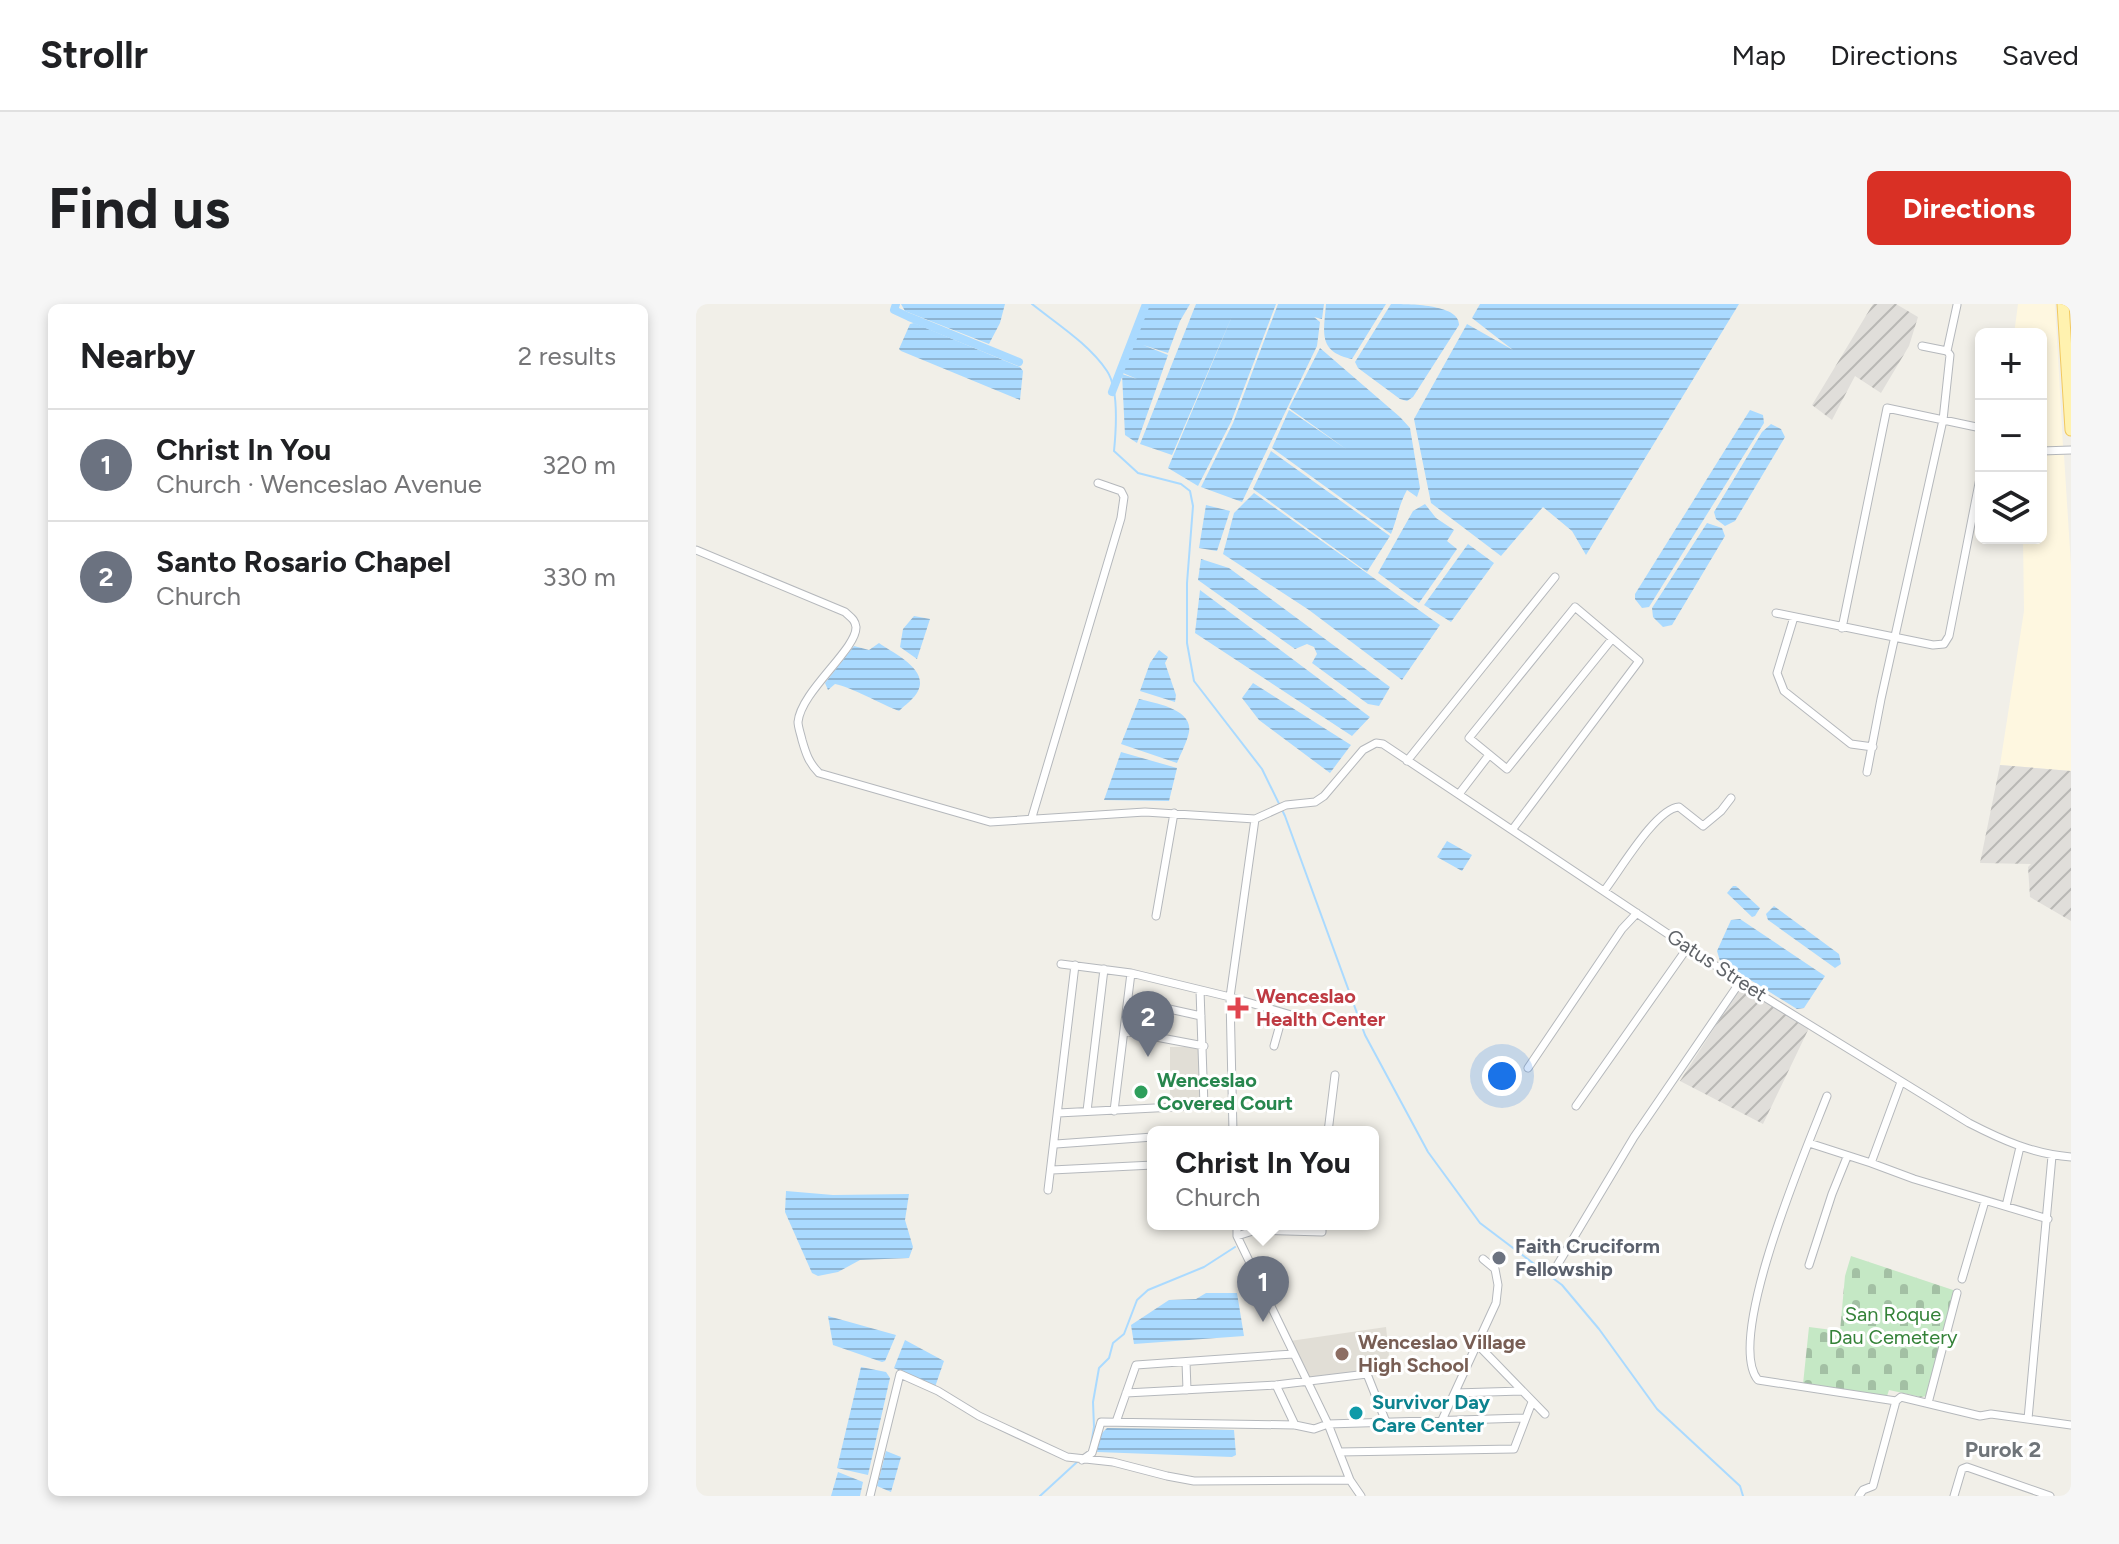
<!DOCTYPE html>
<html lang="en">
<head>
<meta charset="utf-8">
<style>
	:root { --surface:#fff; --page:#f6f6f6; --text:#202124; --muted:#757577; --line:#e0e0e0; --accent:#d93025 }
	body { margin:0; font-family:Figtree,sans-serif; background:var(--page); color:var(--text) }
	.controls { position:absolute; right:24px; top:24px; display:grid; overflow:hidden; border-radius:12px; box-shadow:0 4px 12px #0003 }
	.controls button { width:72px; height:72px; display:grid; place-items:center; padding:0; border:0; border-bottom:2px solid var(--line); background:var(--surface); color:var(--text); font:40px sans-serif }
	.you { position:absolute; left:806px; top:772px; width:28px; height:28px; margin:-20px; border:6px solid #fff; border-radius:50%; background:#1a73e8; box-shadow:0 0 0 12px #1a73e833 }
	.badge { display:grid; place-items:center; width:52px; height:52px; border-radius:50%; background:var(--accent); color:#fff; font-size:26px; font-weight:700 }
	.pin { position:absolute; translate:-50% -66px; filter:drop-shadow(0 2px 4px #0008) }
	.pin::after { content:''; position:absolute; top:42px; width:28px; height:24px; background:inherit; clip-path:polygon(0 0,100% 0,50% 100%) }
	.popup { position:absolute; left:451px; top:822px; width:232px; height:104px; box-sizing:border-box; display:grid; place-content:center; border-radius:12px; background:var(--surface); filter:drop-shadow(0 2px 6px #0005); font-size:26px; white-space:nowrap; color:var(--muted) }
	.popup b { font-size:30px; color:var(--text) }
	.popup::after { content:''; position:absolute; left:50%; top:100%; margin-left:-16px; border:16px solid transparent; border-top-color:var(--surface) }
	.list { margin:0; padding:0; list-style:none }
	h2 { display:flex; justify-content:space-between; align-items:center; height:104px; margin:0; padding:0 32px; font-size:34px }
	h2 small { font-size:26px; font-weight:400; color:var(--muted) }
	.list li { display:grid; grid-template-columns:52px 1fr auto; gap:24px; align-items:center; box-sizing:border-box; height:112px; padding:0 32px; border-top:2px solid var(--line) }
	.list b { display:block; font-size:30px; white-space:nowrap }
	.list p { margin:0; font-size:26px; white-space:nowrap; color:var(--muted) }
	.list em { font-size:26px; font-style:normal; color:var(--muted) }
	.icon { flex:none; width:44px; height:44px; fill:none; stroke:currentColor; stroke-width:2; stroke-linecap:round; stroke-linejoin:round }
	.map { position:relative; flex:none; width:1375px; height:1192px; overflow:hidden; border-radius:12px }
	header { display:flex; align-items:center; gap:48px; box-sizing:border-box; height:112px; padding:0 40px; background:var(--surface); border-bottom:2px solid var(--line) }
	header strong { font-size:38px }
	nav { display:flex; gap:44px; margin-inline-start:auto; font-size:28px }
	.intro { display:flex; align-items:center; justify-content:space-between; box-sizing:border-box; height:192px; padding:0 48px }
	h1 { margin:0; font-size:56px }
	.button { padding:20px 36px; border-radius:12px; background:var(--accent); color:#fff; font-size:28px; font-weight:700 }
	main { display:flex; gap:48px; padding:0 48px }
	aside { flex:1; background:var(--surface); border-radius:12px; box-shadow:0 4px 12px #0003 }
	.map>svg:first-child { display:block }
	.commercial { fill:#fef7e0 }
	.industrial { fill:url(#industrial-furrows) }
	.education { fill:#e1ded6 }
	.cemetery { fill:url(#cemetery-stones) }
	.water { fill:url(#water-rules) }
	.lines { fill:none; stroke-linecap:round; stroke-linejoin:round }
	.stream { stroke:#aadaff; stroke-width:2 }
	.canal { stroke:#aadaff; stroke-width:8 }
	.minor-casing { stroke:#b5b8bc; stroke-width:9 }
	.primary-casing { stroke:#f2c960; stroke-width:13 }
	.minor { stroke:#fff; stroke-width:7 }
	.primary { stroke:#fff2af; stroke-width:11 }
	.health-dot { fill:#e0444e; stroke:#fff; stroke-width:3 }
	.leisure-dot { fill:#2e9e5b; stroke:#fff; stroke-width:3 }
	.worship-dot { fill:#6b7280; stroke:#fff; stroke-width:3 }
	.education-dot { fill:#8d6e63; stroke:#fff; stroke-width:3 }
	.culture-dot { fill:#0f9aa8; stroke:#fff; stroke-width:3 }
	.labels { text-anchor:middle; stroke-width:6; stroke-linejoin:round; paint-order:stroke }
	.street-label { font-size:20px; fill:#5f6368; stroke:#fff }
	.health-label { font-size:20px; font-weight:bold; fill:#be3a42; stroke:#fff; text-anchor:start }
	.leisure-label { font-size:20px; font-weight:bold; fill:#27864d; stroke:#fff; text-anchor:start }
	.worship-label { font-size:20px; font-weight:bold; fill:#5b616d; stroke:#fff; text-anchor:start }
	.park-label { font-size:20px; fill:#348238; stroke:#fff }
	.education-label { font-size:20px; font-weight:bold; fill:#785e54; stroke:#fff; text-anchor:start }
	.culture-label { font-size:20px; font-weight:bold; fill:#0d838f; stroke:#fff; text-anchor:start }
	.neighbourhood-label { font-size:22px; font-weight:bold; fill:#70757a; stroke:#fff }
</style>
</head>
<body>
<header>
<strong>Strollr</strong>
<nav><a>Map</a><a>Directions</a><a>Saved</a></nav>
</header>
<div class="intro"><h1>Find us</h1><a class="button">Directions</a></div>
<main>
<aside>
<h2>Nearby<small>2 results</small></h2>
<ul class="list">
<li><span class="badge" style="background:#6b7280">1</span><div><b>Christ In You</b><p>Church · Wenceslao Avenue</p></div><em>320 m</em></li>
<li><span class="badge" style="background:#6b7280">2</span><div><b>Santo Rosario Chapel</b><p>Church</p></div><em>330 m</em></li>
</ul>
</aside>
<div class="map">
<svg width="1375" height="1192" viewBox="0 0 1375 1192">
	<defs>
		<pattern id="industrial-furrows" width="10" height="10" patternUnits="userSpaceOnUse" patternTransform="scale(2)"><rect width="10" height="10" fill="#e0deda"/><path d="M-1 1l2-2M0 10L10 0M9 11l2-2" fill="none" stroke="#b9b8b5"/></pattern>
		<pattern id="cemetery-stones" width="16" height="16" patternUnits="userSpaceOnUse" patternTransform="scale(2)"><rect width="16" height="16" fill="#c5e8c5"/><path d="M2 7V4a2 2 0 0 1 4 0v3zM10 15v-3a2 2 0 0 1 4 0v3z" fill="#a3c0a4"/></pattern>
		<pattern id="water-rules" width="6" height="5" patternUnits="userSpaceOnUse" patternTransform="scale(2)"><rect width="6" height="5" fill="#aadaff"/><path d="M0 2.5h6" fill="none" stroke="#8eb4d2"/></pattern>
	</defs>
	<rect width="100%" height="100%" fill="#f1efe8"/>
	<!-- commercial -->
	<path class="commercial" d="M1322 0H1359L1367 142 1345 143V30H1318Z
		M1345 151H1368L1375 262V467L1304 461 1328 307 1327 234H1345Z"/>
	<!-- industrial -->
	<path class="industrial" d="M1177 0H1200L1222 13 1213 42 1185 89 1159 72 1136 116 1116 101Z
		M1304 461 1375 467V617L1334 593 1332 563 1335 560 1284 559Z
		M1047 685 1113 724 1067 820 984 777 1042 687Z"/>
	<!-- education -->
	<path class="education" d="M474 743H506V800H474Z
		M690 1023 693 1051 687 1060 671 1066 612 1076 594 1037Z"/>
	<!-- cemetery -->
	<path class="cemetery" d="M1155 952 1260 987 1232 1092 1225 1093 1193 1086 1191 1092 1107 1080 1113 1023 1144 1027 1149 972Z"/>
	<!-- water -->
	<path class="water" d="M205 0H309L304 19 293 40 209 7Z
		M452 0H494L484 17 472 49 447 41 472 51 441 139 429 131 426 70 441 75 427 69Z
		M500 0H580L535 118 502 182 472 164 537 10 476 151 444 140Z
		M582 0H628L626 15 618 13 624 18 621 42 546 198 505 183 537 119Z
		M630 0H690L656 55C621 48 628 27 630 0Z
		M695 0C712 0 764 0 763 21L717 93 711 97 704 95 662 64 659 58Z
		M784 0H1043L890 251 876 227 847 203 805 252 735 199 718 115 771 20 817 46 776 14Z
		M218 19 324 63 327 67 324 96 205 47 203 45 214 20Z
		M624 44 704 113 714 124 724 184 721 193 711 186C703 200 701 215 695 230L576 144 593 106 650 145 593 104Z
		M1054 106 1067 111 1068 119 953 303 946 304 939 295V290Z
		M1075 120 1085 125 1089 133 1039 217 1029 222 1020 215 1018 208 1066 128Z
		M575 147 694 232 671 268 557 185Z
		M558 189 744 321 706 376 613 306 527 250 538 209Z
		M729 200 740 214 758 226 751 237 761 245 723 299 682 269 717 207Z
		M510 201 534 207 521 247 503 244Z
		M1011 219 1026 224 1029 232 976 321 967 323 957 313 956 304Z
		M772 240 798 259 755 318 728 301Z
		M505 255 533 264 694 383 683 402 672 400 616 359 621 350 618 343 611 340 599 345 502 276Z
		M504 286 674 413 656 432 499 329Z
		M218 312 234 315 221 355 204 343 207 325Z
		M183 339C197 349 233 365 222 387 219 394 209 401 203 407 185 400 155 383 139 380L132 386 129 379 158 342 173 346Z
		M463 346 472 353 469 359 480 391 479 398 444 387 454 359Z
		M557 379 655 441 634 469 563 416 546 394Z
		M443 395C459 399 497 405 493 428 491 438 485 449 481 459L425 440Z
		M425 448 481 464 473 497 408 496Z
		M751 537 776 551 766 567 741 553Z
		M1037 582H1040L1064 604 1059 612 1056 613 1031 589Z
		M1078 602 1143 650 1145 660 1139 664 1072 616 1070 610Z
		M1044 615 1129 672 1108 704 1101 705 1024 657 1021 647 1035 616Z
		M90 887 137 891 213 890 209 916 217 943 213 954 164 956 142 968 122 972 116 969 89 908Z
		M510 989H541L548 1032 438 1040 435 1021 473 996 500 995Z
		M132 1012 200 1031 189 1057 186 1058 137 1041Z
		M209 1036 248 1057 239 1083 198 1064Z
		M165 1063 190 1068 194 1074 172 1171 141 1164Z
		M411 1124 538 1126 540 1151 536 1153 401 1148 403 1132Z
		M190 1147 205 1153 195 1188 181 1182Z
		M142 1168 167 1178 164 1192H135Z"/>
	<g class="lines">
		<!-- stream -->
		<path class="stream" d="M336 0C361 20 393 40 411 67 423 85 420 127 418 147L442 169 485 180 494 187 497 202 491 279V339L498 377 566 465 589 512 669 731 732 848 784 919 866 981 903 1025 961 1105 1044 1182 1047 1192
			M395 1141 398 1123 397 1098 403 1064 413 1054 417 1039 428 1030 441 996 452 986 508 963 539 943
			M344 1192 381 1158"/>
		<!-- canal -->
		<path class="canal" d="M200 0 198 6 213 13 323 58
			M416 88 450 0"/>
		<!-- minor casing -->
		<g class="minor-casing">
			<path id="minor" d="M1251 47 1261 1
				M1345 147 1375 146
				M0 246 149 308C154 313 159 315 160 323 161 345 105 387 102 418 102 423 105 431 106 436 110 450 113 459 123 469L294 518 449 508 559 515
				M1080 309 1237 341 1248 340 1253 332 1285 169
				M1098 313 1081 369 1088 387 1155 440 1177 443
				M1146 324 1191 104 1285 124
				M711 457 859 273
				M1171 468 1185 395 1247 116 1254 51 1251 47 1226 42
				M763 490 793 451
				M336 513 425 214 428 193 425 187 402 179
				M816 526 943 357 879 303 773 434 811 465 916 335
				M908 587C923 568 960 504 983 503L1007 522 1025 507 1035 494
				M460 612 478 509
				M365 660 435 669 534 693 612 716
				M504 686 508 802
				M432 696 505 712
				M428 727 508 742
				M578 742 587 710
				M832 764 926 625 941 609
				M1205 778 1175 859 1218 875 1352 915
				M1131 792C1112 841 1028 1035 1062 1076L1200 1097
				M880 802 992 643
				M391 807 408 665
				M418 807 435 669
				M362 809 536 800
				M537 828 534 693 559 515 590 501 619 498 628 492 667 446 680 439 687 440 1044 678 1273 819C1306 836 1337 850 1375 853
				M632 828 639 771
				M1113 839 1175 859
				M360 840 457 833
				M356 866 457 861
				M352 886 379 661
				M1310 902 1324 843
				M541 920V932L632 1120 654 1176 665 1192
				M541 932 560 926 626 928V920
				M1113 961 1136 890 1151 853
				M859 965 938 833 1044 678
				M1266 975 1289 897
				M782 1041 849 1110
				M490 1058 491 1086
				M580 1081 599 1121
				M430 1089 580 1081 671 1070 690 1118
				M759 1089 826 1087
				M1232 1099 1261 989
				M1332 1115 1356 852
				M746 1116 800 999 802 981 799 965 787 955
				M420 1118 440 1061 597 1050
				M643 1148 818 1145 836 1098
				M386 1156 396 1149 405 1118 599 1121 618 1125 632 1120 828 1114
				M174 1192 204 1070 242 1087 283 1112 371 1153 417 1158 471 1172 498 1177 654 1176
				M1163 1192 1167 1186 1177 1182 1200 1097 1205 1093 1284 1112 1295 1110 1375 1121
				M1258 1192 1266 1165 1271 1163 1354 1192"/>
		</g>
		<!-- primary casing -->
		<g class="primary-casing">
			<path id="primary" d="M1367 0 1375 126"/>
		</g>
		<!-- minor -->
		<use href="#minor" class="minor"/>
		<!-- primary -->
		<use href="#primary" class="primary"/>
	</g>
	<!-- markers -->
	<path class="health-dot" d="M538 692h8v8h8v8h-8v8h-8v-8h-8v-8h8z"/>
	<circle class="leisure-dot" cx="445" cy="788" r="8"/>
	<circle class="worship-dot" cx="803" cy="954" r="8"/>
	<circle class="education-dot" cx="646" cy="1050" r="8"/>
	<circle class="culture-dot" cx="660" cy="1109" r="8"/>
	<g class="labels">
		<!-- street labels -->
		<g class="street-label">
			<text transform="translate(1021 661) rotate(33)" y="7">Gatus Street</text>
		</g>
		<!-- health labels -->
		<g class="health-label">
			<text x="560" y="699">Wenceslao<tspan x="560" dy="23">Health Center</tspan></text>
		</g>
		<!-- leisure labels -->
		<g class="leisure-label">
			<text x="461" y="783">Wenceslao<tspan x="461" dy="23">Covered Court</tspan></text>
		</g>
		<!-- worship labels -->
		<g class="worship-label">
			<text x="819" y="949">Faith Cruciform<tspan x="819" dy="23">Fellowship</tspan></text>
		</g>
		<!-- park labels -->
		<g class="park-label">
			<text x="1197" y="1017">San Roque<tspan x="1197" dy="23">Dau Cemetery</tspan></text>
		</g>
		<!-- education labels -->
		<g class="education-label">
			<text x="662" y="1045">Wenceslao Village<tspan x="662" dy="23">High School</tspan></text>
		</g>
		<!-- culture labels -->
		<g class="culture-label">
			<text x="676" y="1105">Survivor Day<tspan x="676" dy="23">Care Center</tspan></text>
		</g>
		<!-- neighbourhood labels -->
		<g class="neighbourhood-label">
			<text x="1307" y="1153">Purok 2</text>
		</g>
	</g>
</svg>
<div class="controls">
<button>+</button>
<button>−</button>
<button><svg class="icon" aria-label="layers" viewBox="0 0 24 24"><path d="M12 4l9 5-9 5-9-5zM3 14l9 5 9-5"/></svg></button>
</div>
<div class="you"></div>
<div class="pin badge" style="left:567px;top:1018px;background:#6b7280">1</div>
<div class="popup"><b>Christ In You</b>Church</div>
<div class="pin badge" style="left:452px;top:753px;background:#6b7280">2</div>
</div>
</main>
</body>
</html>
